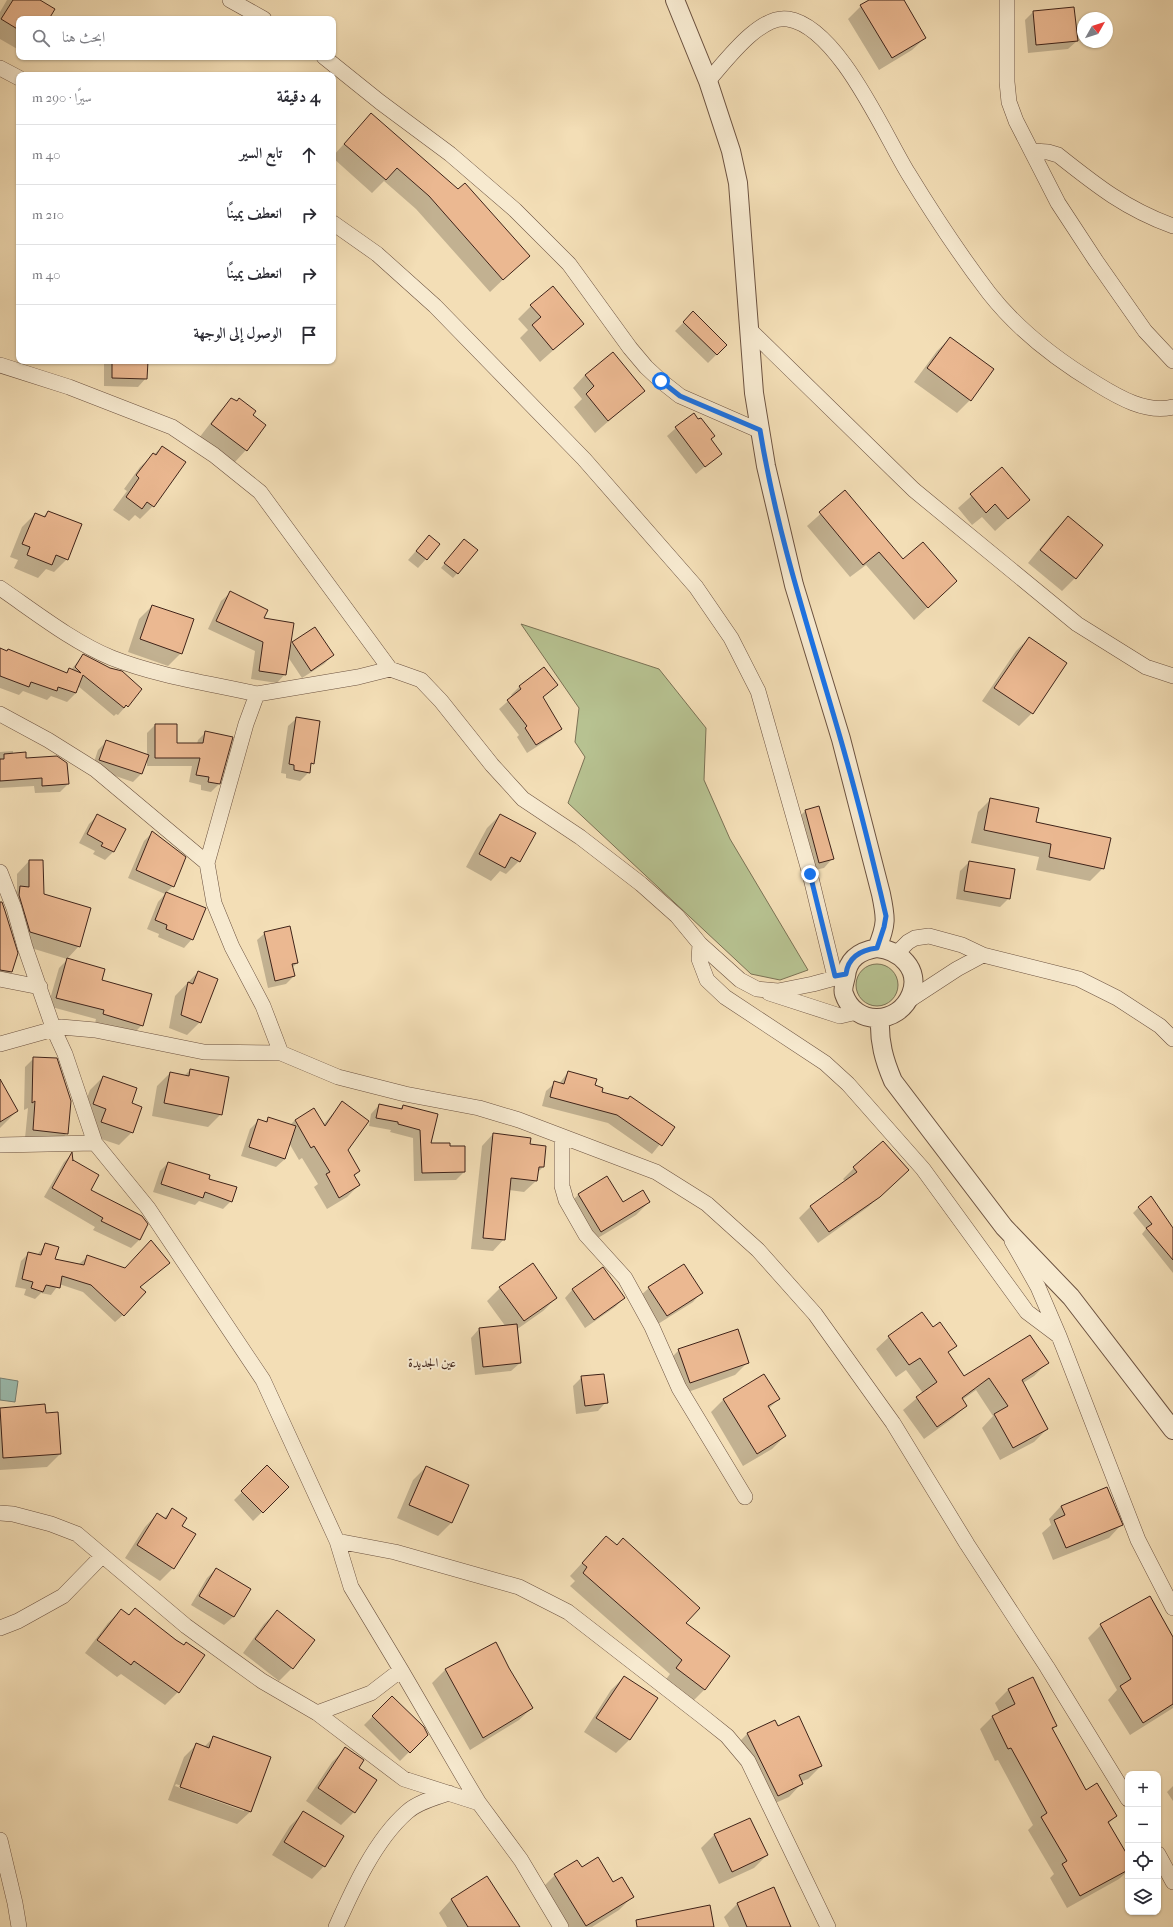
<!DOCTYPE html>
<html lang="ar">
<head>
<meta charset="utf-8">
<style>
	:root { --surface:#fff; --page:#f2f2f3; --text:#2b2b33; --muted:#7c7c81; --line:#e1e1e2 }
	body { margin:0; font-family:"IM FELL French Canon",Amiri,serif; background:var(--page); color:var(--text); direction:rtl }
	.controls { position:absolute; right:12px; bottom:12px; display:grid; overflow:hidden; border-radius:8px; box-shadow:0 1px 3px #0004 }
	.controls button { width:36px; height:36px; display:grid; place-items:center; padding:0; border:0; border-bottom:1px solid var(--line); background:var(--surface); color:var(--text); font:20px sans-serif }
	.compass { position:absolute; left:1077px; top:12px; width:36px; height:36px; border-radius:50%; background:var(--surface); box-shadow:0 1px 3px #0004; rotate:51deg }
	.stop { position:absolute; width:12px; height:12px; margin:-9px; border:3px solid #1a73e8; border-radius:50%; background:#fff }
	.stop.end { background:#1a73e8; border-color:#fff; box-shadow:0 1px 4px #0008 }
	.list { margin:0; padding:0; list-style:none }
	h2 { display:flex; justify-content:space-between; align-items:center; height:52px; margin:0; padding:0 16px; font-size:17px }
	h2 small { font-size:13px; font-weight:400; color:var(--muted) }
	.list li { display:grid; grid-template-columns:26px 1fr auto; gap:12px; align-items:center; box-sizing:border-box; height:60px; padding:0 16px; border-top:1px solid var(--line) }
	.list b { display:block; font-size:15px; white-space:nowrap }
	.list em { font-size:13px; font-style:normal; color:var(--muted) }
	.icon { flex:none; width:22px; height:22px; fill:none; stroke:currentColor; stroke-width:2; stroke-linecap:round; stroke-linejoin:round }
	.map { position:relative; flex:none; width:1173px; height:1927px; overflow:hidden; direction:ltr }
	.search { position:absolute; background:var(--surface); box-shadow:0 1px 3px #0004; left:16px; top:16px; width:320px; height:44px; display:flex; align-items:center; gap:10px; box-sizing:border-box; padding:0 14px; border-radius:8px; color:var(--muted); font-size:15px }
	.panel { position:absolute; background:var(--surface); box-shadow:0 1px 3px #0004; left:16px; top:72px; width:320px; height:292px; border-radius:8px; direction:rtl }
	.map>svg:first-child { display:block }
	.green { fill:#b7c291; stroke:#7b7255 }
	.water { fill:#9bbcaf; stroke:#767f73 }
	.shadow { fill:#0003; fill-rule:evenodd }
	.building { fill:#ebb891; stroke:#3f2319 }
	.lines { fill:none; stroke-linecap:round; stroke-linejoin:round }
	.minor-casing { stroke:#6c5240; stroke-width:16 }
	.tertiary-casing { stroke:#6c5240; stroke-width:20 }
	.minor { stroke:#f7ead0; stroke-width:15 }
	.tertiary { stroke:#f7ead0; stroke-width:18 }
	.route { stroke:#1a73e8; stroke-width:5 }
	.labels { text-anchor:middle; stroke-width:4; stroke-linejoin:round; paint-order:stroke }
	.quarter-label { font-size:13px; fill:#3f2319; stroke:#f7ead0 }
</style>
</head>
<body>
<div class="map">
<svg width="1173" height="1927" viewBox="0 0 1173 1927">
	<rect width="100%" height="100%" fill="#f3deb6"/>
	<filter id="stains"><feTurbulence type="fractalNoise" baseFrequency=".005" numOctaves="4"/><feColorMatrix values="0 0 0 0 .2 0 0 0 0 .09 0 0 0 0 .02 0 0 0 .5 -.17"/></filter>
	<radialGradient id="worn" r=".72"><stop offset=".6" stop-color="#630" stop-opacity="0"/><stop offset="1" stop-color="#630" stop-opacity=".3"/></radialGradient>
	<!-- green -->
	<path class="green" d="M521 624 659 669 706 728 704 780 730 839 808 970 780 980 751 974 568 803 585 757 575 742 579 708Z
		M856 985a21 21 0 1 1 42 0a21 21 0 1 1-42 0Z"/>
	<!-- water -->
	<path class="water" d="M0 1378 18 1381 15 1402 0 1400Z"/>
	<!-- shadow -->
	<path class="shadow" d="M7 0H38L47 19H19V50L0 39V12Z
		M871 0H903L925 38 912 50 879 70 848 19 861 6Z
		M1033 12 1077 41 1068 49 1028 53 1025 20Z
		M371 114 528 256 490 292 416 209 384 181 372 193 333 158V156Z
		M531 306 583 324 540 362 520 338 528 330 518 319Z
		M693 313 726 345 708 363 675 331Z
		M950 338 970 400 957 413 914 382 937 351Z
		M104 361H147L146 378 138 387 104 386Z
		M585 375 643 391 595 433 574 407 582 399 573 388Z
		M232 399 251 415 246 450 234 463 199 438 219 412Z
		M676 428 710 439 721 453 696 474 667 436Z
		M162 447 153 506 140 519 135 515 129 521 113 510 127 491 124 489 140 467Z
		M1002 469 1029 500 995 531 982 517 972 525 958 508Z
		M845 492 903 561 956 581 914 620 866 565 850 577 807 526Z
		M48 512 67 559 54 572 46 569 38 578 14 568 18 560 10 557 22 527 35 514 43 517Z
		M1068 517 1075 578 1062 591 1028 563 1055 530Z
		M429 536 426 559 418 568 408 560Z
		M460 544 477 550 453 578 441 568Z
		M230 593 263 619 289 647 293 643 333 655 324 664 302 678 288 657 285 674 277 683 251 679 255 651 208 629 221 601Z
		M152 606 181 653 168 666 128 652 139 619Z
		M1029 638 1066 663 1032 713 1019 726 982 701 1016 651Z
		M0 649 6 652 8 650 65 674 71 670 83 655 141 689 118 715 116 714 114 716 78 686 76 693 67 702 51 696 47 700 23 691 19 695 0 688Z
		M557 685 542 698 561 729 552 737 527 753 517 737 519 735 499 709 513 697 511 695 520 686Z
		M297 718 313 763 310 766 309 772 300 781 286 778V774L281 773 288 726Z
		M155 725 176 744H197L198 740 206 732 219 784 211 792 201 790V785L189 782 192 766H147V757L141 774 133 782 92 768 98 750 107 741 147 755V733Z
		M13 751V754L68 784 60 792 35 793 34 786 0 788V752Z
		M991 799 1035 823 1103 868 1090 881 1036 870 1039 857 971 843 978 812Z
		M805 811 832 859 824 868 810 871 797 819Z
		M500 815 519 861 506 874 500 871 491 881 466 867 487 828Z
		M97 816 113 852 105 860 93 854 95 851 79 843 89 824Z
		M152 833 173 886 166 893 192 939 184 948 158 937 159 934 147 929 158 902 165 894 128 878 144 841Z
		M29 861 43 895 79 946 67 959 18 944 8 899 17 890V874Z
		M969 862 1009 898 1000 907 956 899 960 871Z
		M0 903 11 972 1 981H0Z
		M265 933 297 963 292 968 294 976 286 984 268 988 257 940Z
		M67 960 101 981 142 1025 133 1034 95 1023 96 1019 48 1006 59 968Z
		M198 972 200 1022 187 1035 169 1028 175 996Z
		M34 1058 67 1133 59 1142 25 1138 28 1108 24 1110 25 1067Z
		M190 1070 221 1114 208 1127 152 1116 157 1086 170 1073 184 1076Z
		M568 1072 594 1086 601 1093 674 1127 652 1154 608 1123 542 1106 546 1091 555 1083 559 1084Z
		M103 1077 130 1104 132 1132 119 1145 89 1135 80 1117 90 1090Z
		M0 1081 17 1111 0 1128Z
		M342 1103 347 1150 359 1171 354 1176 359 1185 347 1197 327 1209 314 1187 318 1184 302 1158 299 1160 289 1143 285 1159 276 1167 241 1156 250 1129 258 1121 264 1123 269 1118 290 1125 295 1120 323 1125Z
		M379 1105 400 1109 403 1106 437 1115 430 1144 449 1147 464 1172 456 1180 414 1181 413 1138 390 1132 391 1130 369 1126 371 1114Z
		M493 1134 529 1145 545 1147 543 1167 537 1173 536 1181 524 1192 509 1190 504 1239 493 1251 471 1249 482 1146Z
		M71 1155 72 1163 89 1191 147 1224 139 1240 131 1248 93 1230 95 1227 44 1197 64 1162Z
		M168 1163 208 1179 231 1201 223 1209 199 1201 195 1205 153 1192 160 1171Z
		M854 1168 897 1181 868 1207 818 1243 799 1218 810 1207 845 1181 843 1179Z
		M607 1177 623 1203 649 1202 636 1215 588 1244 565 1208 578 1195Z
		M1138 1208 1173 1235V1273L1142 1234 1146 1229 1133 1213Z
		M46 1244 54 1259 79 1264 87 1257 125 1269 161 1270 139 1288 123 1315 115 1322 83 1292 59 1284 51 1295 41 1293 35 1299 24 1295 26 1289 15 1287 21 1261 28 1254 37 1255Z
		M500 1288 556 1298 543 1311 516 1330 520 1363 511 1371 475 1375 471 1338 479 1329 506 1327 487 1301Z
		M649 1288 701 1293 693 1302 658 1324 640 1296Z
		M573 1289 624 1298 615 1307 585 1328 565 1298Z
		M933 1328 955 1346 947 1354 964 1378 1047 1363 1034 1376 1023 1383 1047 1429 1034 1442 1000 1460 982 1428 993 1416 976 1390 962 1400 966 1406 953 1418 924 1439 903 1410 923 1393 906 1370 896 1377 876 1349 889 1337Z
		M679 1350 748 1362 735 1375 677 1396 666 1363Z
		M582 1377 606 1402 598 1411 576 1414 573 1386Z
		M724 1399H779L768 1409 785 1436 772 1449 743 1466 711 1412Z
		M44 1406 45 1414 60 1454 47 1467 0 1470V1409Z
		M267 1467 287 1487 253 1521 234 1500Z
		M426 1467 467 1485 451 1523 438 1536 397 1518 413 1480Z
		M1061 1506 1121 1525 1109 1538 1053 1560 1042 1533 1051 1525 1049 1519Z
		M172 1510 181 1526 173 1568 160 1581 125 1558 145 1527 157 1514 164 1518Z
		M594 1550 684 1624 705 1689 692 1702 664 1682 670 1674 570 1586 575 1581 570 1576Z
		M216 1569 249 1590 233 1617 224 1625 191 1605 207 1578Z
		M135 1609 178 1692 165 1705 121 1674 117 1677 85 1653 108 1623 121 1610 128 1616Z
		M277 1611 292 1668 279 1681 243 1653 264 1624Z
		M1101 1625 1173 1654V1708L1130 1735 1108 1700 1117 1690 1088 1638Z
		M496 1643 508 1668 532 1708 519 1720 470 1750 432 1683 445 1670Z
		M624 1677 656 1698 629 1740 616 1753 584 1732 611 1690Z
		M1033 1678 1056 1726 1052 1730 1086 1791 1116 1816 1108 1824 1128 1858V1871L1119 1879 1067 1908 1050 1878 1054 1874 1028 1830 1033 1825 998 1760 995 1761 980 1729 993 1716 1000 1713 995 1703 1008 1690Z
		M392 1697 427 1734 400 1761 364 1725Z
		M774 1721 778 1728 821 1766 808 1779 800 1782 801 1784 789 1797 764 1808 734 1747 747 1734Z
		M214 1737 250 1812 237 1824 168 1800 184 1757 197 1744 204 1747ZM176 1784 244 1809V1811L175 1786Z
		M345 1749 357 1768 354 1812 341 1825 306 1801 332 1762Z
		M1173 1786V1801L1167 1792Z
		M303 1813 324 1866 312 1879 272 1855 290 1826Z
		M750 1819 767 1855 754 1868 719 1884 701 1848 714 1835Z
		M581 1869 613 1884 632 1897 619 1910 592 1927H566L542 1888 555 1875Z
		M487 1878 518 1927H447L439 1913 451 1900Z
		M774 1888 790 1927H729L724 1917 737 1904Z"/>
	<!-- building -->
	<path class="building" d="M13 0H40L55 9 49 19H19V30L1 19Z
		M869 0H904L926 38 892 58 860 5Z
		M1074 7 1078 41 1036 45 1033 11Z
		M371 113 458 189 465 183 530 256 503 280 429 196 397 168 386 180 344 144Z
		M553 286 584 324 553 350 532 325 541 317 530 305Z
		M693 311 727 345 717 355 683 322Z
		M950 337 994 369 971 401 927 368Z
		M613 352 645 391 608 421 586 394 594 386 585 375Z
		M112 361H148L147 379 112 378Z
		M231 398 237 401 239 398 256 411 253 415 266 425 247 451 211 424Z
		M694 413 698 419 701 418 715 436 711 439 722 454 705 467 675 427Z
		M162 446 186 462 154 507 147 502 142 509 126 497 139 478 136 475 153 453 156 455Z
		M1002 467 1030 500 1008 519 995 504 986 513 970 494Z
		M845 490 903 559 923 542 957 581 928 608 879 552 863 565 819 512Z
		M48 511 82 524 68 560 56 555 52 565 27 555 30 547 22 544 35 513 45 517Z
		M1068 516 1103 545 1076 579 1040 550Z
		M429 535 440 544 427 560 416 551Z
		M464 539 478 550 458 574 444 563Z
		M230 591 268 610 264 618 294 623 286 675 259 671 263 642 216 621Z
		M152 605 194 619 182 654 140 639Z
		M315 627 334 655 311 671 292 642Z
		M1029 637 1067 663 1033 714 994 688Z
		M0 648 7 651 8 649 67 673 69 668 81 673 75 667 83 654 110 668 122 671 142 689 128 707 126 705 124 708 83 675 76 693 58 687 57 691 31 682 29 687 0 676Z
		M544 667 558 685 543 697 562 729 536 745 525 728 527 726 507 700 521 689 519 686Z
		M296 717 320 721 314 764 311 763 310 773 294 770V765L289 764Z
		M155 724H177V743H203L205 731 233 737 220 784 208 782 209 777 196 775 200 758H155Z
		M106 740 149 755 142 774 99 760Z
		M26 752V758L57 756 67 763 69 784 42 786V778L0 781V759H4V754Z
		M990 798 1039 808 1036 822 1111 838 1104 869 1049 857 1051 844 984 830Z
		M819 806 834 859 819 863 805 810Z
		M97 814 126 829 114 852 101 846 103 843 87 834Z
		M500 814 536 833 520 862 511 857 505 868 479 854Z
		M152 831 186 857 174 887 136 870Z
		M29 860H43L44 894 91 908 80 947 30 932 19 895 20 886 29 887Z
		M969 861 1015 869 1010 899 964 891Z
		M166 892 206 908 193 940 166 929 167 925 155 920Z
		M0 902H2L5 911 18 953 12 972 0 970Z
		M290 926 298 963 292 964 295 976 275 981 264 932Z
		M67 958 105 969 102 980 152 994 143 1026 103 1014 104 1010 56 998Z
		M198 971 218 979 201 1023 181 1015 188 982 193 984Z
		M33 1057 57 1058 71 1101 68 1134 33 1130 35 1101 32 1103Z
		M190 1069 229 1077 222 1115 164 1103 170 1072 189 1076Z
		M568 1071 597 1079 595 1085 603 1088 602 1092 628 1099 630 1096 675 1127 662 1146 617 1115 550 1097 554 1081 564 1084Z
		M103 1076 137 1088 132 1103 142 1107 133 1133 101 1122 106 1109 93 1104Z
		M0 1079 18 1111 0 1122Z
		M342 1101 369 1121 348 1150 360 1171 354 1175 360 1185 339 1198 326 1174 330 1172 314 1146 311 1148 295 1120 314 1108 325 1126Z
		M379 1104 402 1109 403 1105 438 1114 431 1143H450V1146H465V1172L422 1173 420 1130 398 1124V1122L376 1118Z
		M268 1117 296 1126 285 1159 249 1147 258 1119 267 1122Z
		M493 1133 531 1138 530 1144 546 1146 544 1167H539L537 1181 511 1178 505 1240 483 1238Z
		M883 1141 909 1170 880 1197 829 1232 810 1206 857 1172 853 1167Z
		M72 1152 73 1161V1160L99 1175 91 1190 142 1216 148 1224 140 1240 101 1221 103 1218 52 1188Z
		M168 1162 210 1175 209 1179 237 1187 232 1202 205 1192 203 1198 161 1184Z
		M607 1176 623 1202 643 1190 650 1202 601 1232 578 1194Z
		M1151 1196 1173 1228V1260L1146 1228 1152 1224 1138 1207Z
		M151 1240 170 1263 140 1287 146 1292 124 1316 91 1285 62 1276 60 1288 46 1285 43 1292 31 1288 33 1282 22 1279 28 1252 41 1255 45 1243 59 1247 55 1259 84 1265 87 1255 125 1268Z
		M533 1263 557 1298 524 1321 499 1287Z
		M684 1264 703 1293 667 1316 648 1287Z
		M603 1267 625 1298 594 1320 572 1289Z
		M922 1312 933 1327 940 1322 957 1346 948 1352 964 1376 1030 1335 1049 1363 1022 1380 1048 1429 1013 1448 994 1414 1008 1406 989 1378 962 1398 967 1406 937 1427 916 1397 937 1382 920 1358 909 1365 888 1336Z
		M517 1324 521 1363 483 1367 479 1328Z
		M738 1329 749 1363 690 1383 678 1349Z
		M604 1374 608 1403 585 1406 581 1376Z
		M764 1374 780 1399 768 1406 786 1436 757 1454 723 1399Z
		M45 1404 46 1413 58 1412 61 1454 3 1458 0 1408Z
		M267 1465 289 1487 263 1513 241 1491Z
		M426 1466 469 1485 452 1523 409 1505Z
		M1107 1487 1123 1525 1066 1548 1054 1520 1065 1515 1061 1506Z
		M172 1508 187 1518 182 1526 196 1534 174 1569 137 1545 157 1513 166 1519Z
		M606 1536 617 1545 623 1538 700 1608 686 1623 730 1656 705 1690 676 1668 682 1660 583 1573 587 1567 582 1563Z
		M216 1568 251 1589 234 1617 199 1596Z
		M1150 1596 1173 1637V1704L1143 1723 1120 1686 1131 1679 1100 1624Z
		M135 1608 176 1640 184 1645 186 1642 205 1655 179 1693 134 1661 131 1665 97 1640 121 1609 129 1615Z
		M277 1610 315 1640 293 1669 255 1639Z
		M496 1642 509 1668 533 1708 483 1738 445 1669Z
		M624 1676 658 1698 630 1740 596 1718Z
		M1033 1677 1057 1726 1052 1728 1086 1790 1097 1783 1117 1816 1108 1822 1128 1856V1870L1080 1896 1062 1864 1067 1861 1041 1817 1047 1813 1011 1748 1008 1749 992 1716 1015 1704 1008 1689Z
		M392 1696 424 1727 428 1735 410 1753 372 1716Z
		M799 1716 822 1766 799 1775 803 1784 778 1796 747 1733 775 1720 778 1726Z
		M213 1736 271 1757 251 1812 180 1787 196 1743 209 1748Z
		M345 1747 364 1760 359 1768 377 1780 355 1813 318 1788Z
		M303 1811 344 1836 325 1867 284 1842Z
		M750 1818 768 1855 732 1872 714 1834Z
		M598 1857 613 1882 622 1877 634 1897 586 1926 554 1874 577 1860 582 1867Z
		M487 1876 520 1927H468L451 1899Z
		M774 1887 791 1927H747L737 1903Z
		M710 1905 714 1927H637L636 1920Z"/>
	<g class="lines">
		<!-- minor casing -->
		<g class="minor-casing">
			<path id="minor" d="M230 0 264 19
				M1007 0V82L1009 102 1016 121 1058 203 1096 261 1145 331 1173 361
				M324 57 380 102 450 154 515 210 569 264 630 348 646 367 661 381 680 396 760 431
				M0 68 19 78
				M708 81C725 62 760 14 788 19 838 27 883 132 908 173 933 214 960 255 989 293 1018 330 1057 360 1097 384 1118 397 1147 414 1173 407
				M1033 151 1048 152 1058 155C1097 186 1126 209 1173 226
				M333 223 377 254 435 306 584 459 696 587 731 638 758 691 810 874 835 977
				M749 329 914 490 1077 624 1146 667 1173 676
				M0 365 69 387 172 427 214 455 260 492 390 669
				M0 588C35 612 73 642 112 658 158 676 208 683 257 694
				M0 714 48 740 96 770 207 863
				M0 872 14 908 25 947 54 1030 65 1054 95 1143 148 1208 263 1380 337 1541 351 1587 401 1670 464 1778 479 1803 521 1860 561 1927
				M700 944 699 959 707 980 725 997 825 1063 848 1084 923 1169 1027 1312 1059 1336
				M897 953 908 942 915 938 929 936 962 945 983 955 1079 979 1117 998 1160 1026 1173 1039
				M846 975 813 984 778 991 757 989 740 980 700 944 677 916 641 884 580 837 523 799 492 765 441 701 421 680 390 669 358 677 257 694 246 724 207 863 214 903 232 947 263 1006 281 1053 338 1077 405 1094 479 1108 519 1120 656 1172 707 1204 758 1250 815 1314 893 1423 967 1544 1047 1667 1128 1799
				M0 979 40 987
				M769 993 840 1016 857 1012
				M908 1001 957 969 983 955
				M0 1044 61 1027 95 1030 204 1052 281 1053
				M562 1137V1186L566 1200 586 1235 625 1278 652 1327 679 1388 745 1497
				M0 1145 95 1143
				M1012 1241 1038 1287 1059 1336 1138 1540 1173 1608
				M0 1513 13 1514 51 1524 77 1534 186 1626 262 1681 317 1713 404 1779 479 1803
				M337 1541 395 1552 519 1587 568 1612 702 1716 727 1736 748 1761 828 1927
				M0 1628 18 1621 63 1596 102 1556
				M317 1713 371 1693 401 1670
				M0 1840 15 1903 19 1927
				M1158 1854 1173 1882
				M336 1927C353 1889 375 1840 407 1812 418 1802 435 1798 449 1793"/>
		</g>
		<!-- tertiary casing -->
		<g class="tertiary-casing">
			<path id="tertiary" d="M675 0 708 81 731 151 738 183 754 393 766 466 794 585 841 739 881 894C886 918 887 924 877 948
				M877 948C899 950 921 969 911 994 899 1025 855 1027 844 994 842 989 845 981 846 976 848 958 860 951 877 948Z
				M880 1019C879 1042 884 1060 893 1081L1004 1227 1071 1297 1173 1430"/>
		</g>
		<!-- minor -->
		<use href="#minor" class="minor"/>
		<!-- tertiary -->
		<use href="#tertiary" class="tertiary"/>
	</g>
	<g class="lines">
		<!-- route -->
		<path class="route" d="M661 381 680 396 760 430C777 535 811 636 840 737 857 796 872 856 886 916L884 927 877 948C861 950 848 957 846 974L835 976 810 874"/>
	</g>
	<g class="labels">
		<!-- quarter labels -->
		<g class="quarter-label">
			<text x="432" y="1367">عين الجديدة</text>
		</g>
	</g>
	<rect width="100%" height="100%" filter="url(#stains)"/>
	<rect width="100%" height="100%" fill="url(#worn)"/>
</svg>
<div class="controls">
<button>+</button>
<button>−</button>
<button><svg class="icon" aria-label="locate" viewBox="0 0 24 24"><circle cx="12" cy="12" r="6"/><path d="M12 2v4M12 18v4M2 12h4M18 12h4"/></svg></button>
<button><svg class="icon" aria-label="layers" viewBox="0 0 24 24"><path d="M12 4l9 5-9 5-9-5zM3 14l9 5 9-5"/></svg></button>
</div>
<svg class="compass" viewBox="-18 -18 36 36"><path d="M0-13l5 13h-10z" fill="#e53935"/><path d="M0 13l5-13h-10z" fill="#7c7c81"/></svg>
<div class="stop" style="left:661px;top:381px"></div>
<div class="stop end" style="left:810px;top:874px"></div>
<div class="search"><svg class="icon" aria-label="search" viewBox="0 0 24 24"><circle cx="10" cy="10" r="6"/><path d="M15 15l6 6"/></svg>ابحث هنا</div>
<section class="panel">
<h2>4 دقيقة<small>سيرًا · 290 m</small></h2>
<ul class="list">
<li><svg class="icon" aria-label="ahead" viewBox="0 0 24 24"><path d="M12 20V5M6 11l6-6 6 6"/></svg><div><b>تابع السير</b></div><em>40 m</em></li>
<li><svg class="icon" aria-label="right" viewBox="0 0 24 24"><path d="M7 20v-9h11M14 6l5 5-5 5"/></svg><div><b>انعطف يمينًا</b></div><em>210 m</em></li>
<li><svg class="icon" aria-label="right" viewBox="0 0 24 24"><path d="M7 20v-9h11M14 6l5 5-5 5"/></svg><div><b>انعطف يمينًا</b></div><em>40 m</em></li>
<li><svg class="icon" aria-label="arrive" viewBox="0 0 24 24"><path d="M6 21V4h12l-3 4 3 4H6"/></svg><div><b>الوصول إلى الوجهة</b></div></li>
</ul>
</section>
</div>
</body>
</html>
